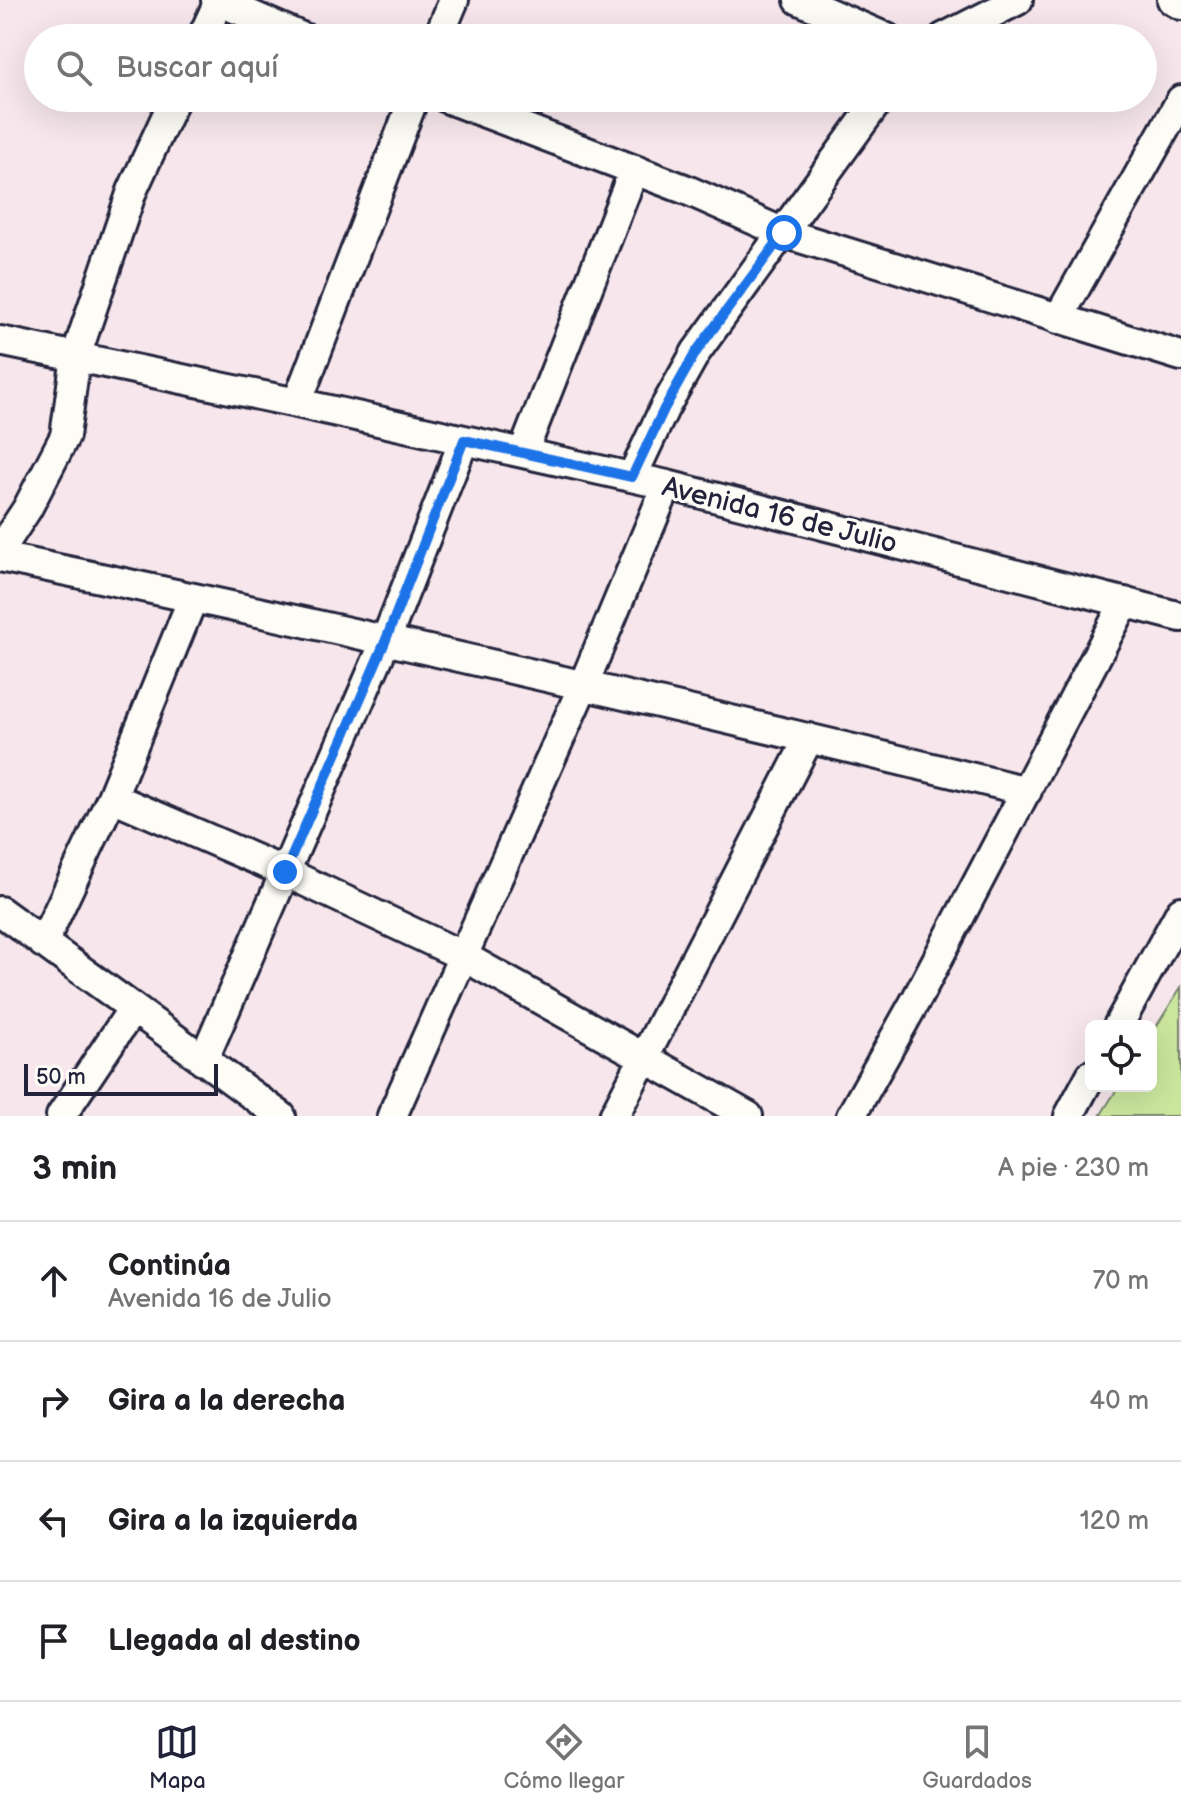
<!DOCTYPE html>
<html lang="es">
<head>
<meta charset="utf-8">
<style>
	:root { --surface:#fff; --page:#f2f2f2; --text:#202124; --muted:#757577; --line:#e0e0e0; --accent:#22223b }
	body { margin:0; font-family:"Balsamiq Sans",sans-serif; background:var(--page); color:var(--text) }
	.controls { position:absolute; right:24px; bottom:24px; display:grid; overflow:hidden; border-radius:12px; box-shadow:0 8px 32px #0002 }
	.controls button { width:72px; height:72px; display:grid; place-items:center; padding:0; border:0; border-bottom:2px solid var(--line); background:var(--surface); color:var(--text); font:40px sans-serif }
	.scale { position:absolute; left:24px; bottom:20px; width:194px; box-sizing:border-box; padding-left:8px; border:4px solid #22223b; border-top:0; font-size:22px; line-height:28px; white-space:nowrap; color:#22223b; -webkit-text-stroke:6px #fdfcf7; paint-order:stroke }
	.stop { position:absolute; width:24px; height:24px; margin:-18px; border:6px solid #1a73e8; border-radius:50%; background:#fff }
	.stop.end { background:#1a73e8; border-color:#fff; box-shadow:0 2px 8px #0008 }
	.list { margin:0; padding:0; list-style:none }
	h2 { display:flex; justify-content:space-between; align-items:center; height:104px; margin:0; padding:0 32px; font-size:34px }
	h2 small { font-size:26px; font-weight:400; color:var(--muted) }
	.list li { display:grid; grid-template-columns:52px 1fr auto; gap:24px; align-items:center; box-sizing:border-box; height:120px; padding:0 32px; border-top:2px solid var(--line) }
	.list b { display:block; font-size:30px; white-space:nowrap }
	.list p { margin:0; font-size:26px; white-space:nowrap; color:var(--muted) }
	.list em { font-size:26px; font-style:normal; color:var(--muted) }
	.icon { flex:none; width:44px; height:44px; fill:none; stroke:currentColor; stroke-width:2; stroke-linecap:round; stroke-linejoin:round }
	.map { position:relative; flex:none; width:1181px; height:1116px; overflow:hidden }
	.search { position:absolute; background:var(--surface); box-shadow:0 8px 32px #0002; left:24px; right:24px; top:24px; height:88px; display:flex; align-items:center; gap:20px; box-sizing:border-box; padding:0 28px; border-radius:44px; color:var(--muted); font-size:30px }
	.sheet { height:584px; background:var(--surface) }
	nav { display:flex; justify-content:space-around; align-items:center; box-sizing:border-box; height:112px; border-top:2px solid var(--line); background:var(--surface); font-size:22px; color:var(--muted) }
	nav a { display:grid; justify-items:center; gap:4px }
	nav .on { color:var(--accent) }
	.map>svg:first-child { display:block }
	.green { fill:#cbe79e; stroke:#76846c; stroke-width:2 }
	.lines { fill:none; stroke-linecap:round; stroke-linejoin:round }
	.minor-casing { stroke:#22223b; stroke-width:34 }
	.minor { stroke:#fdfcf7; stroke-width:28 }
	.route { stroke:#1a73e8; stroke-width:10 }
	.labels { text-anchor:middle; stroke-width:6; stroke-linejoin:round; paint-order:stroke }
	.street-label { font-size:28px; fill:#22223b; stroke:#fdfcf7 }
</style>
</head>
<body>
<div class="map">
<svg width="1181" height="1116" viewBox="0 0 1181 1116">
	<rect width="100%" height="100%" fill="#f7e7ec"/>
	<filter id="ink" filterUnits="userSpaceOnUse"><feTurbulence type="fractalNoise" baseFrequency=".0125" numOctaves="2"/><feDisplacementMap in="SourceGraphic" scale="16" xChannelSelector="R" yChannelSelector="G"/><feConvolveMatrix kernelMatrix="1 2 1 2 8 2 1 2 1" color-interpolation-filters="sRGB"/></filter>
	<g filter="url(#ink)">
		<!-- green -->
		<path class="green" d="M1181 987V1116H1100L1119 1086H1151V1035Z"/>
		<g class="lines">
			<!-- minor casing -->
			<g class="minor-casing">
				<path id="minor" d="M216 0 304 38
					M799 0 887 38
					M1172 0 1181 5
					M202 38 219 1
					M438 38 454 0
					M943 38 1018 0
					M446 98 687 190 784 233 1181 356
					M1058 319 1181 100
					M0 341 297 403 667 485 1181 617
					M297 403 414 98
					M523 453 634 170
					M632 477 664 409 696 352 880 98
					M0 550 27 509 65 436 76 356 132 191 175 98
					M0 557C344 628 686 708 1027 791
					M112 797 285 872 463 956 748 1116
					M0 911 281 1116
					M43 943 112 797 193 598
					M1118 1026 1181 911
					M203 1061 385 642 464 440
					M61 1116 132 1010
					M392 1116 583 686 667 485
					M614 1116 809 738
					M851 1116 917 998 1125 602
					M1069 1116 1091 1075"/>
			</g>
			<!-- minor -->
			<use href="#minor" class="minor"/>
		</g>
	</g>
	<g class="lines" filter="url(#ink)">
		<!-- route -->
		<path class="route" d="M285 872 385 642 464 440 632 477 664 409 696 352 784 233"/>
	</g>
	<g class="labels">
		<!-- street labels -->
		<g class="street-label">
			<text transform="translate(780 514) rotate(14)" y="10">Avenida 16 de Julio</text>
		</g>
	</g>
</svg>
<div class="controls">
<button><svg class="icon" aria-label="locate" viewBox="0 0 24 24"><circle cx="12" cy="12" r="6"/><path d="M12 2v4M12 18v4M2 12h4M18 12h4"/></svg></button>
</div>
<div class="scale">50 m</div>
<div class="stop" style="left:784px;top:233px"></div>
<div class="stop end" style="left:285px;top:872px"></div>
<div class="search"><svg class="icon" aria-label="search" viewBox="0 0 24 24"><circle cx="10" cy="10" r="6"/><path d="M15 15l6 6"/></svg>Buscar aquí</div>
</div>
<section class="sheet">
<h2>3 min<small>A pie · 230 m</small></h2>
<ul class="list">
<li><svg class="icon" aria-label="ahead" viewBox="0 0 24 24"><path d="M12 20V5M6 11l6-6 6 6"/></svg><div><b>Continúa</b><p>Avenida 16 de Julio</p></div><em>70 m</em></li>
<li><svg class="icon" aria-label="right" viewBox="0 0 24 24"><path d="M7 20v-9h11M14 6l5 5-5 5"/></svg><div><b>Gira a la derecha</b></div><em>40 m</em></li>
<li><svg class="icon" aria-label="left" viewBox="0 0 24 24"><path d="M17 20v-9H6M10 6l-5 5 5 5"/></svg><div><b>Gira a la izquierda</b></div><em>120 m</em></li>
<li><svg class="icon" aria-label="arrive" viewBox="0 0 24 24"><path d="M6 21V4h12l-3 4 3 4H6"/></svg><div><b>Llegada al destino</b></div></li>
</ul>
</section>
<nav>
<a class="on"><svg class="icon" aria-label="map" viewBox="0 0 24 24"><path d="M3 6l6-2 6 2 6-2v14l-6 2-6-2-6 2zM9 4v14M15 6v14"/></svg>Mapa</a>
<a><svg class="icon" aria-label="directions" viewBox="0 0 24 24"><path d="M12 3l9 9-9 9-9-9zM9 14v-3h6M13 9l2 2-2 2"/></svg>Cómo llegar</a>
<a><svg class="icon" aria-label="saved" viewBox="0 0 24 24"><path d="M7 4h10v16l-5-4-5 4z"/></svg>Guardados</a>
</nav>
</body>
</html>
